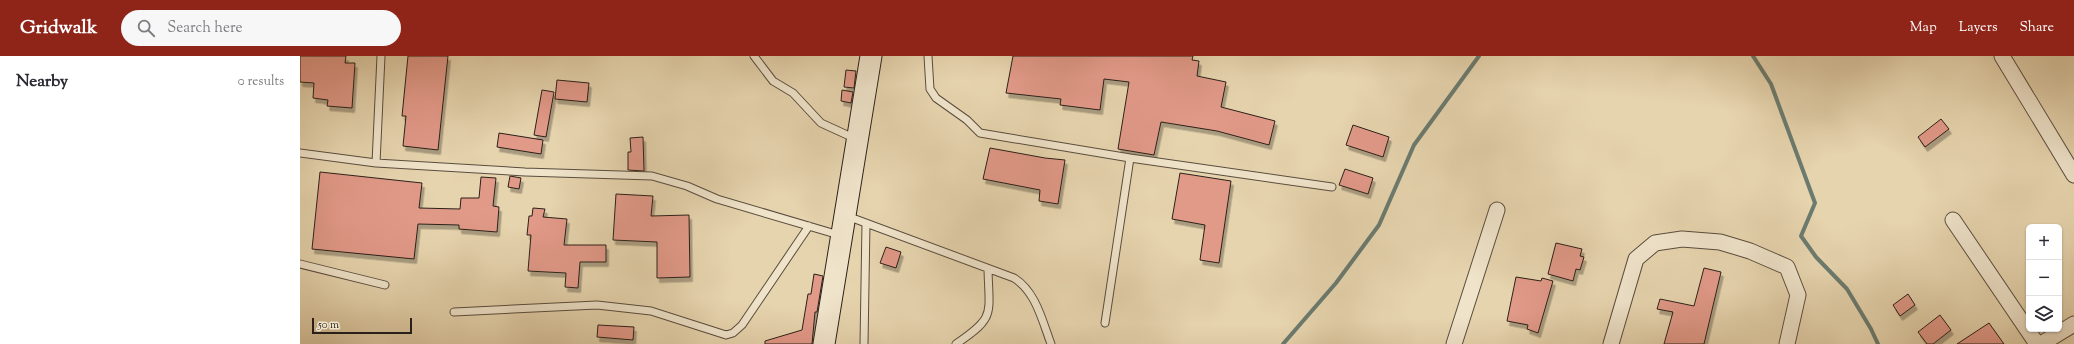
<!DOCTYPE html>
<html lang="en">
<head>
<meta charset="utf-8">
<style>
	:root { --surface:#fff; --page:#f7f7f7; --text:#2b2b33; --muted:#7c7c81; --line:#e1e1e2; --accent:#8f2418 }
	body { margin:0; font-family:"Sorts Mill Goudy",serif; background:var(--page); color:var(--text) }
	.controls { position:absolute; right:12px; bottom:12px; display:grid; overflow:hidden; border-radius:6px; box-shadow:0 1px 3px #0004 }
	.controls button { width:36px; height:36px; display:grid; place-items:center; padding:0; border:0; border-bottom:1px solid var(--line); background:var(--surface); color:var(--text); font:20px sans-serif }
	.scale { position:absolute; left:12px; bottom:10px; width:100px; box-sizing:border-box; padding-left:4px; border:2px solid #2b2019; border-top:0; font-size:11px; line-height:14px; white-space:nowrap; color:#2b2019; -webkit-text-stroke:3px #efe3ca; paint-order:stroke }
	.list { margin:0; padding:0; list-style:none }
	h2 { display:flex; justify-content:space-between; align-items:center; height:52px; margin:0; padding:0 16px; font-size:17px }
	h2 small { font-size:13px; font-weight:400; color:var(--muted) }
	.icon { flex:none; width:22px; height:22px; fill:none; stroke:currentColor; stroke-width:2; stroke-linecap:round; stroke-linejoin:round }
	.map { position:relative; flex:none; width:1774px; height:288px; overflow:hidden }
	header { display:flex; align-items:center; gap:24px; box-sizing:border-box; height:56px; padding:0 20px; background:var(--accent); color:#fff }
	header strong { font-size:19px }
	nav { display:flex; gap:22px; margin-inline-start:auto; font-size:14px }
	.search { width:280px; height:36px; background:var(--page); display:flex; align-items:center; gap:10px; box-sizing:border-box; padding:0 14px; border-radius:22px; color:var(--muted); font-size:15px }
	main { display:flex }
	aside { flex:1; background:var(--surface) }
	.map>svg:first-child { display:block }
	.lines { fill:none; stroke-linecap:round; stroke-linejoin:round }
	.stream { stroke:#6b7b6f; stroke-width:4 }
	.building { fill:#e19988; stroke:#2b2019; filter:url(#shadow) }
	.lane-casing { stroke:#5a4d3e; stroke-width:9 }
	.street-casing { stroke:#5a4d3e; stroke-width:17 }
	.secondary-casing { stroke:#2b2019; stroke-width:23 }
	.lane { stroke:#efe3ca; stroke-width:7 }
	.street { stroke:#efe3ca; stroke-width:15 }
	.secondary { stroke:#efe3ca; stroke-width:21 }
</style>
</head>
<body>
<header>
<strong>Gridwalk</strong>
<div class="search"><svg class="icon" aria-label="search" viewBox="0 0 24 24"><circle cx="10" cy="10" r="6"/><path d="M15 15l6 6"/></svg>Search here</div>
<nav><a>Map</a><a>Layers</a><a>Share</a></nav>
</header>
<main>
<aside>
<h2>Nearby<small>0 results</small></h2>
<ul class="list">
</ul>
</aside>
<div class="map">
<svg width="1774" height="288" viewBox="0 0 1774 288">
	<defs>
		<filter id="shadow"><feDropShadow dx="2.5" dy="4.5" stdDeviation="0" flood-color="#0004"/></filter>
	</defs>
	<rect width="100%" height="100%" fill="#e6d4ae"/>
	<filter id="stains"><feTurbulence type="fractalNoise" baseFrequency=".005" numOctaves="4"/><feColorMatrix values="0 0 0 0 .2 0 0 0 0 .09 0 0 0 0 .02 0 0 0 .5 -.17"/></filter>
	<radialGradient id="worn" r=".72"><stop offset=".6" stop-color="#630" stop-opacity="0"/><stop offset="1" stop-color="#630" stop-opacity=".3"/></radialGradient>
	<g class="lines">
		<!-- stream -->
		<path class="stream" d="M1453 0 1471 28 1515 147 1501 180 1516 201 1547 233 1571 273 1578 288
			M983 288 1036 227 1079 169 1114 89 1179 0"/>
	</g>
	<!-- building -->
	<path class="building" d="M0 0H46L45 7H55L52 52 27 50 28 44 13 42 14 27 0 26Z
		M108 0H148L138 94 103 90 106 60H102Z
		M713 0H893L892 4 899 5 897 20 926 26 921 51 975 65 969 89 917 75 861 66 854 99 818 93 829 26 804 23 800 54 760 49 761 43 706 37Z
		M546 14 556 15 554 32 544 31Z
		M257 24 289 27 287 46 255 43Z
		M242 34 254 36 246 81 234 79Z
		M542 34 553 36 551 47 541 45Z
		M1641 63 1649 73 1625 91 1618 81Z
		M1053 69 1089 81 1083 101 1046 89Z
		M199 77 243 84 241 98 197 91Z
		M343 81 344 115 328 114V96H331L330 82Z
		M690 92 745 102 765 104 758 148 739 145 740 134 683 123Z
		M1045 113 1073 122 1068 138 1039 129Z
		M20 116 122 127 119 152 160 153 161 142H179L181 121 196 122 193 150 199 151 197 176 159 173V169L118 168 114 203 12 193Z
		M880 117 931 125 919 207 900 204 905 169 872 163Z
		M210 120 221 122 219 133 208 131Z
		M316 138 353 140 351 160 389 159 390 221 357 222V186L313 184Z
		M233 152 245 153 243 161 267 163 264 189H306V206H280L278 232 265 231 266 217 228 215 231 179H227L229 160H232Z
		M1256 187 1282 193 1280 200 1284 201 1280 214 1276 213 1273 225 1248 218Z
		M586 191 601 196 596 212 580 207Z
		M1404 212 1421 216 1404 288H1364L1373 256 1357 253 1360 243 1394 250Z
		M514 218 523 220 517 256H515L512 288H465V285L502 274 508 238H511Z
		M1216 221 1241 225 1242 222 1253 225 1238 277 1227 273 1228 269 1207 265Z
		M1608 238 1615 249 1600 260 1593 249Z
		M1640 259 1651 274 1633 288H1627L1618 276Z
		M1689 267 1704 288H1657Z
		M298 269 334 271 333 284 297 281Z"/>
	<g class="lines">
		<!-- lane casing -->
		<g class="lane-casing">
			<path id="lane" d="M454 0 473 25 493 37 521 67 556 83
				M628 0 630 33 636 42 667 64 680 77 830 102 1032 131
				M0 97 76 107 225 116 352 120 387 130 417 143 539 179
				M76 107 81 0
				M547 160 714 222C736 236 742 264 751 288
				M0 208 85 229
				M154 256 297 249 351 255 426 279 433 277 442 269 509 170
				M805 267 830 102
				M564 288 566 167
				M656 288C696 261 689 259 688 213"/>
		</g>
		<!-- street casing -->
		<g class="street-casing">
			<path id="street" d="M1702 0 1774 119
				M1653 164 1737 288
				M1154 288 1197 154
				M1311 288 1336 203 1355 187 1382 183 1420 186 1450 195 1487 211 1498 239 1487 288
				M1741 288 1774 268"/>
		</g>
		<!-- secondary casing -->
		<g class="secondary-casing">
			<path id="secondary" d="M524 288 571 0"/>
		</g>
		<!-- lane -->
		<use href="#lane" class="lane"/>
		<!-- street -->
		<use href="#street" class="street"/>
		<!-- secondary -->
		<use href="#secondary" class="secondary"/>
	</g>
	<rect width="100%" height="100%" filter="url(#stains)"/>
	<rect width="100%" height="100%" fill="url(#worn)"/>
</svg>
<div class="controls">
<button>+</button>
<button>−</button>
<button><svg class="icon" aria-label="layers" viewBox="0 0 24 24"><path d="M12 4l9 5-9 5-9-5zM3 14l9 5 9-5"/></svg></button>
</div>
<div class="scale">50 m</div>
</div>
</main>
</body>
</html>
